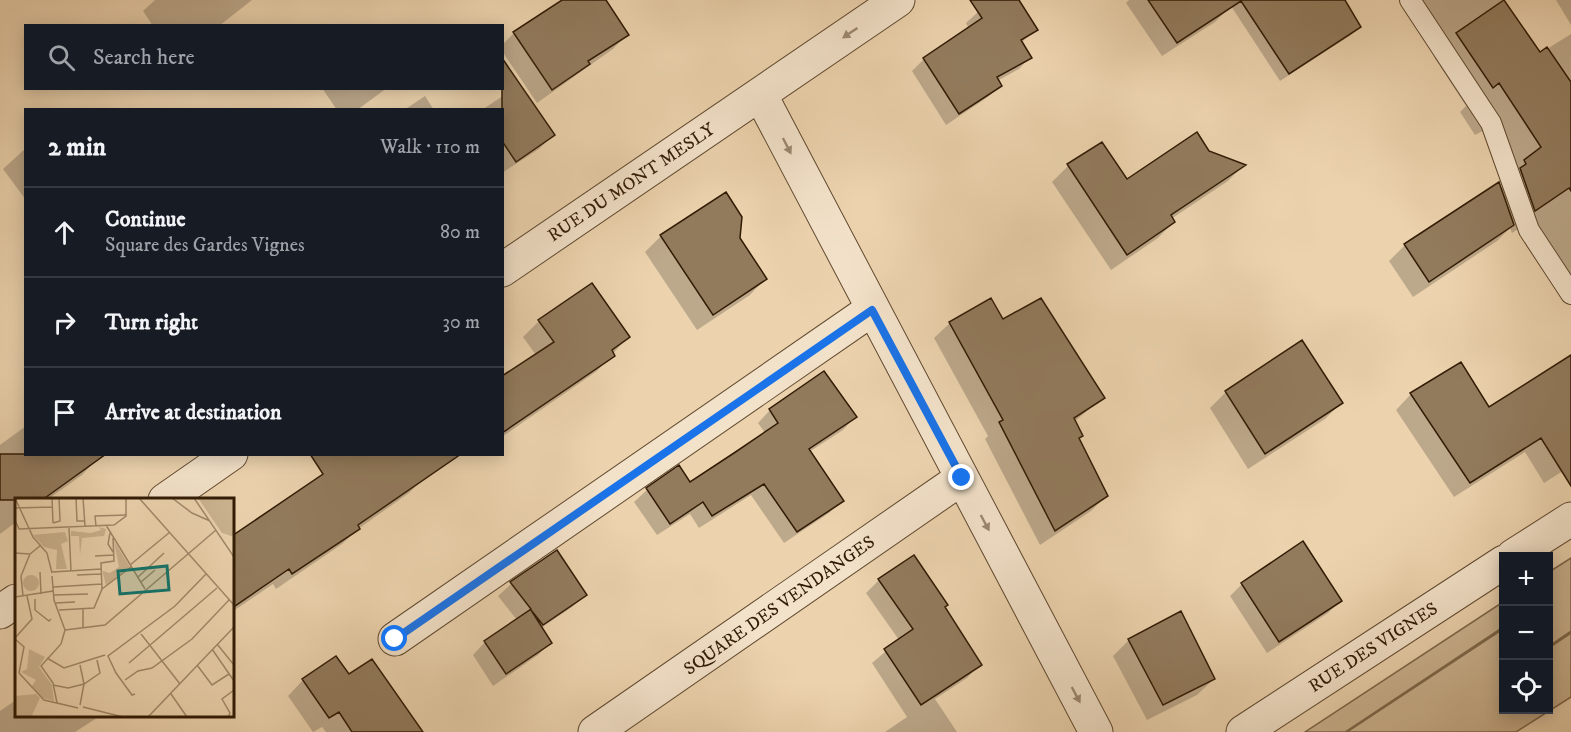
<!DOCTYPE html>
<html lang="en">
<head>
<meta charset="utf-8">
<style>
	:root { --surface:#171b24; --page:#20242c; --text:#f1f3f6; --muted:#9ea1a6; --line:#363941 }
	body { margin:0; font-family:"IM FELL DW Pica",serif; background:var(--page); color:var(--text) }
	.controls { position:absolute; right:18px; bottom:18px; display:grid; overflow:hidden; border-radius:0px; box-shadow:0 3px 15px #0003 }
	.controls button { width:54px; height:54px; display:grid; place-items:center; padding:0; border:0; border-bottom:2px solid var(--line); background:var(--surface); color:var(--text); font:30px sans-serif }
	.stop { position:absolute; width:18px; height:18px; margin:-14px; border:4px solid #1a73e8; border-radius:50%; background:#fff }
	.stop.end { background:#1a73e8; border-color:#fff; box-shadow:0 2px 6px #0008 }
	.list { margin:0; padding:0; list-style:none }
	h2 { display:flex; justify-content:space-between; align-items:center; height:78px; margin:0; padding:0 24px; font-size:26px }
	h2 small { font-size:20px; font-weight:400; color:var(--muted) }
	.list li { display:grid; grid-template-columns:39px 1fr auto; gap:18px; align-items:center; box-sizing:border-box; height:90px; padding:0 24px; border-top:2px solid var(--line) }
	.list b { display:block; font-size:22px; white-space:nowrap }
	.list p { margin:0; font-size:20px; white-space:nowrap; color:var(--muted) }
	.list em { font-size:20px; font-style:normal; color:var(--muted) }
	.icon { flex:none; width:33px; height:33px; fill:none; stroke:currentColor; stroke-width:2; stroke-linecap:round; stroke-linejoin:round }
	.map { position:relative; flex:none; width:1571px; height:732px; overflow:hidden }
	.search { position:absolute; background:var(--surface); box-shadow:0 3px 15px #0003; left:24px; top:24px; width:480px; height:66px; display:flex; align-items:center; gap:15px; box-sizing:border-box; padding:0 21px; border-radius:0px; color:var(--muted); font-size:22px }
	.panel { position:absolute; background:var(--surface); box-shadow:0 3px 15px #0003; left:24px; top:108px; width:480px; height:348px; border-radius:0px }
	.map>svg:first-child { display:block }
	.green { fill:#ccb491; stroke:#7e684b; stroke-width:1.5 }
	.shadow { fill:#0003 }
	.building { fill:#927b5d; stroke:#311b05; stroke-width:1.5 }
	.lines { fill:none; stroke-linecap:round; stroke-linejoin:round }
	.service-casing { stroke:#60492f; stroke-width:22 }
	.minor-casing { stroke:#60492f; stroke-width:35 }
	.service { stroke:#f3e2ca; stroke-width:20 }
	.minor { stroke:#f3e2ca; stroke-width:33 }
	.oneway { fill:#9c8871 }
	.route { stroke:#1a73e8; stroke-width:8 }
	.labels { text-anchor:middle; stroke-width:5; stroke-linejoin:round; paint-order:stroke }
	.street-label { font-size:18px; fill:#311b05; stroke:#f3e2ca }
	.inset-road { fill:none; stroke:#a1896a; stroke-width:1.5 }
	.view { fill:#0f766e; fill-opacity:0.15; stroke:#0f766e; stroke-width:3 }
	.inset-edge { fill:none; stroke:#311b05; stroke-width:3 }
</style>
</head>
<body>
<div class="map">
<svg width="1571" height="732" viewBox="0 0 1571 732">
	<rect width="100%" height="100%" fill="#ecd3ae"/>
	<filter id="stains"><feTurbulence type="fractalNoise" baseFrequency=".00333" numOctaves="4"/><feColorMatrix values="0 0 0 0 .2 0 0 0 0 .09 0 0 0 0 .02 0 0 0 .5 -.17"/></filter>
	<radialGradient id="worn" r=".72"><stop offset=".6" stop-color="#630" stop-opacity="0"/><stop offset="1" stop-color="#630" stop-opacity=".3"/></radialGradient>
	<!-- green -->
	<path class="green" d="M1571 558V631L1549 646V572Z
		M1503 602V627L1345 732H1305Z
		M1503 629 1504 710H1548L1549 648 1571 633V697L1516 732H1347Z"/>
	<!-- shadow -->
	<path class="shadow" d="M155 0H252L219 26H153L143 11Z
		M565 0H604L627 34 613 49 537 103 502 51V45L514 33Z
		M997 0H1017L1036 29 1021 43 1030 57 1019 69 997 81 1000 85 988 97 946 125 912 71 924 59 969 29 966 23 978 12Z
		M1129 0H1342L1360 27 1351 35 1280 81 1231 6 1215 22 1162 56 1126 3Z
		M1415 0H1502L1539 54 1571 34V286L1527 223 1512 233 1510 228 1497 241 1413 297 1389 261 1405 245 1500 190 1503 187 1501 184 1517 168 1490 127 1475 135 1460 112 1466 106 1434 57 1446 46Z
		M1556 0H1571V25Z
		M519 85 553 135 539 149 502 173V110H482Z
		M322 88H387L357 110H337Z
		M425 96 434 110H404Z
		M26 148V200L3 169Z
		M1208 152 1244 165 1228 181 1171 219 1174 222 1158 238 1111 270 1052 182 1068 166 1127 181Z
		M661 236 739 238 765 279 750 295 697 330 645 252Z
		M539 321 628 337 597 371 502 437V378L536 355 523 337Z
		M1003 321 1103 397 1074 422 1078 439 1107 495 1091 511 1040 545 985 439 988 436 934 338 950 323Z
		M1301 342 1341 403 1325 419 1248 469 1210 408 1226 392Z
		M1571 357V466L1544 483 1525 452 1454 497 1396 410 1411 394 1489 409Z
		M770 410 855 417 843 430 809 452 842 501 829 513 784 543 751 495 699 528 690 514 657 535 634 502 647 490 679 468 689 484 765 433 758 423Z
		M26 426V454L97 459 82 475 47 500H16V522L0 534V445Z
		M426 476 409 493 358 529 342 544 276 589 273 584 232 612V538Z
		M556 552 585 594 572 607 541 628 550 643 538 655 493 686 473 655 485 642 517 620 498 596 511 584Z
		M879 580 943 608 980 664 967 678 935 699 957 732H885L907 717 872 663 899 640 866 593Z
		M1242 584 1340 601 1328 613 1267 653 1230 596Z
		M1129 640 1214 679 1197 695 1147 720 1113 656Z
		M348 676 420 732H326L322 727 313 732 288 696 303 680Z
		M16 700V716H100L75 732H0V711Z"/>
	<!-- building -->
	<path class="building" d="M562 0H606L629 35 588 61 590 64 552 90 513 32Z
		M970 0H1019L1038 30 1021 40 1032 58 997 77 1002 86 959 114 923 58 982 18Z
		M1148 0H1345L1361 27 1289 74 1241 1 1177 43Z
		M1504 0 1540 52 1547 47 1571 82V191L1569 188 1535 211 1520 168 1526 164 1524 160 1541 147 1499 83 1493 88 1456 33Z
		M502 58 555 135 516 162 502 141Z
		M1197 132 1209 151 1246 165 1171 215 1175 222 1127 255 1067 164 1102 142 1127 179Z
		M1499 182 1514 225 1429 282 1404 244Z
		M726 192 742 217 740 238 767 279 713 315 660 235Z
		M592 283 630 337 612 350 615 356 502 433V376L554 342 538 320Z
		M991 298 1003 319 1041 298 1105 398 1074 418 1083 436 1079 438 1108 496 1055 531 999 422 1003 420 949 322Z
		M1302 340 1343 403 1265 454 1225 391Z
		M1571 355V486L1541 438 1470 483 1410 393 1461 362 1489 407Z
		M824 371 857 417 809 449 844 501 797 532 764 484 712 516 703 502 670 524 646 488 679 465 690 482 734 453 778 423 769 409Z
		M0 454H106L42 500H0Z
		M310 454H461L358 525 360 529 292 574 289 569 232 608V536L323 474Z
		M1303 541 1342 601 1279 642 1241 583Z
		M557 550 587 595 543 625 531 610 552 643 506 674 484 641 531 609 510 582Z
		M914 555 948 605 945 607 982 665 921 705 884 649 913 629 878 579Z
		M1181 611 1215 679 1163 705 1128 639Z
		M336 656 349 674 372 659 423 732H352L339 712 329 718 302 679Z"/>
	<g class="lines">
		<!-- service casing -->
		<g class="service-casing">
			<path id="service" d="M1410 0 1491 123 1529 230 1571 294"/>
		</g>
		<!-- minor casing -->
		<g class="minor-casing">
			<path id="minor" d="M760 94 1096 732
				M502 270 898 0
				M165 500 231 454
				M1513 556 1571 519
				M0 612 16 601
				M395 639 871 310
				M595 732 962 478
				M1243 732 1504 562"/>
		</g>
		<!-- service -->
		<use href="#service" class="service"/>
		<!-- minor -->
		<use href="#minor" class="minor"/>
	</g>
	<!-- one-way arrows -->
	<defs><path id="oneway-solid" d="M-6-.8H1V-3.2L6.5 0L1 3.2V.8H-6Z" transform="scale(1.5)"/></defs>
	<g class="oneway">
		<use href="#oneway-solid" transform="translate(850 33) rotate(146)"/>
		<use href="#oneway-solid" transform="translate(787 146) rotate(63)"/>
		<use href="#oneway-solid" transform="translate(985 523) rotate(62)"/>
		<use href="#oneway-solid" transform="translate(1076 695) rotate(62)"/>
	</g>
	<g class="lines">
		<!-- route -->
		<path class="route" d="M395 639 872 310 962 478"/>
	</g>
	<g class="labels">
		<!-- street labels -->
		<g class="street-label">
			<text transform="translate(631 182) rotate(-34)" y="6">RUE DU MONT MESLY</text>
			<text transform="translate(779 605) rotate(-35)" y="6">SQUARE DES VENDANGES</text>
			<text transform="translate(1373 647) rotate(-33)" y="6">RUE DES VIGNES</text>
		</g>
	</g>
	<!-- overview -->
	<g transform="translate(15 498)">
		<rect width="219" height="219" fill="#ecd3ae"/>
		<path d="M183 0 219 1V39L207 35ZM84 29 91 31 89 38 67 40 65 57 64 38H56V33L76 35 86 32ZM50 34 53 43 46 46 52 71H41L42 52 29 49 18 37ZM99 43 115 69 91 88 88 75V88V73L95 75 104 69ZM8 85a8 8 0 1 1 16 0a8 8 0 1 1-16 0ZM14 151 30 159 24 169 37 187 39 203 28 200 17 188 21 182 6 174 12 171ZM21 196 25 200 17 217 20 219 0 218V198Z" fill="#ccb491"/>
		<path class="inset-road" d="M0 0 18 39 32 55 37 75M37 0 38 25M61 0 62 23H70M68 0 70 28M124 0 219 107M157 0 177 15 195 23M179 0 219 59M0 10 37 9M0 22 4 31 99 27 111 18V0M38 25 45 23 44 0M91 27 130 91M81 28 80 18 112 17M54 30 56 73M95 35 93 46 98 54M0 55 15 56 26 47M80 58 98 57M115 67 155 34M25 74 26 96M37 74 86 71M62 77 86 76M37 78 39 102 50 132 46 146 26 168 38 185 42 205M123 79 149 55M126 84 140 72M38 89 87 86M87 91 116 69M39 97 73 96M8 98 6 78 15 56M0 99 38 93M20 101V112L34 123 36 121M41 105 60 104M68 111V130M44 112 79 110 87 91 86 65 99 63 98 40M50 132 90 127 201 32M126 136 165 186M0 140 17 121 12 98M0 141 9 149 4 175M202 146 219 167M197 151 219 183M32 160 49 170 90 157M114 165 202 90M65 167 69 186 65 207M182 167 197 187 214 176M4 175 29 202 63 210M110 182 123 173 137 170 177 141 214 102M38 187 53 190 69 186 85 175 82 162M120 196 117 197 101 175 93 158 160 108 191 76M156 196 172 219M68 209 108 219M133 219 219 129M213 219 215 215 207 201 219 192"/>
		<path class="view" d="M152 68 154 92 105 96 103 73Z"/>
		<rect width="219" height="219" class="inset-edge"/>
	</g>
	<rect width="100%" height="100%" filter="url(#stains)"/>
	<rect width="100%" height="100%" fill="url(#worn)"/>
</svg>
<div class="controls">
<button>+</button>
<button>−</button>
<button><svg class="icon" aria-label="locate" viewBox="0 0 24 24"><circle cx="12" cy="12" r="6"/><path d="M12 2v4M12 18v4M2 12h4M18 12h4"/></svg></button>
</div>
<div class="stop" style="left:395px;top:639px"></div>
<div class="stop end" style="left:962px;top:478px"></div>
<div class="search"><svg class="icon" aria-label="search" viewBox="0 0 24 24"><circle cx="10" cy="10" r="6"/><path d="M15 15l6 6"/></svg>Search here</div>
<section class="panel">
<h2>2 min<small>Walk · 110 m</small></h2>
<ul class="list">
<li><svg class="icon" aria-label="ahead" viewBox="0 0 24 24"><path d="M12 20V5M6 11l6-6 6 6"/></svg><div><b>Continue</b><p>Square des Gardes Vignes</p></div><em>80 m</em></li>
<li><svg class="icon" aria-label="right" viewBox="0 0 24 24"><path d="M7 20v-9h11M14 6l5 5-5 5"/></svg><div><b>Turn right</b></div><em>30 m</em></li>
<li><svg class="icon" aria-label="arrive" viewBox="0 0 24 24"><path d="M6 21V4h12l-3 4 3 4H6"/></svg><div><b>Arrive at destination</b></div></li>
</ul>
</section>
</div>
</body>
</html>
